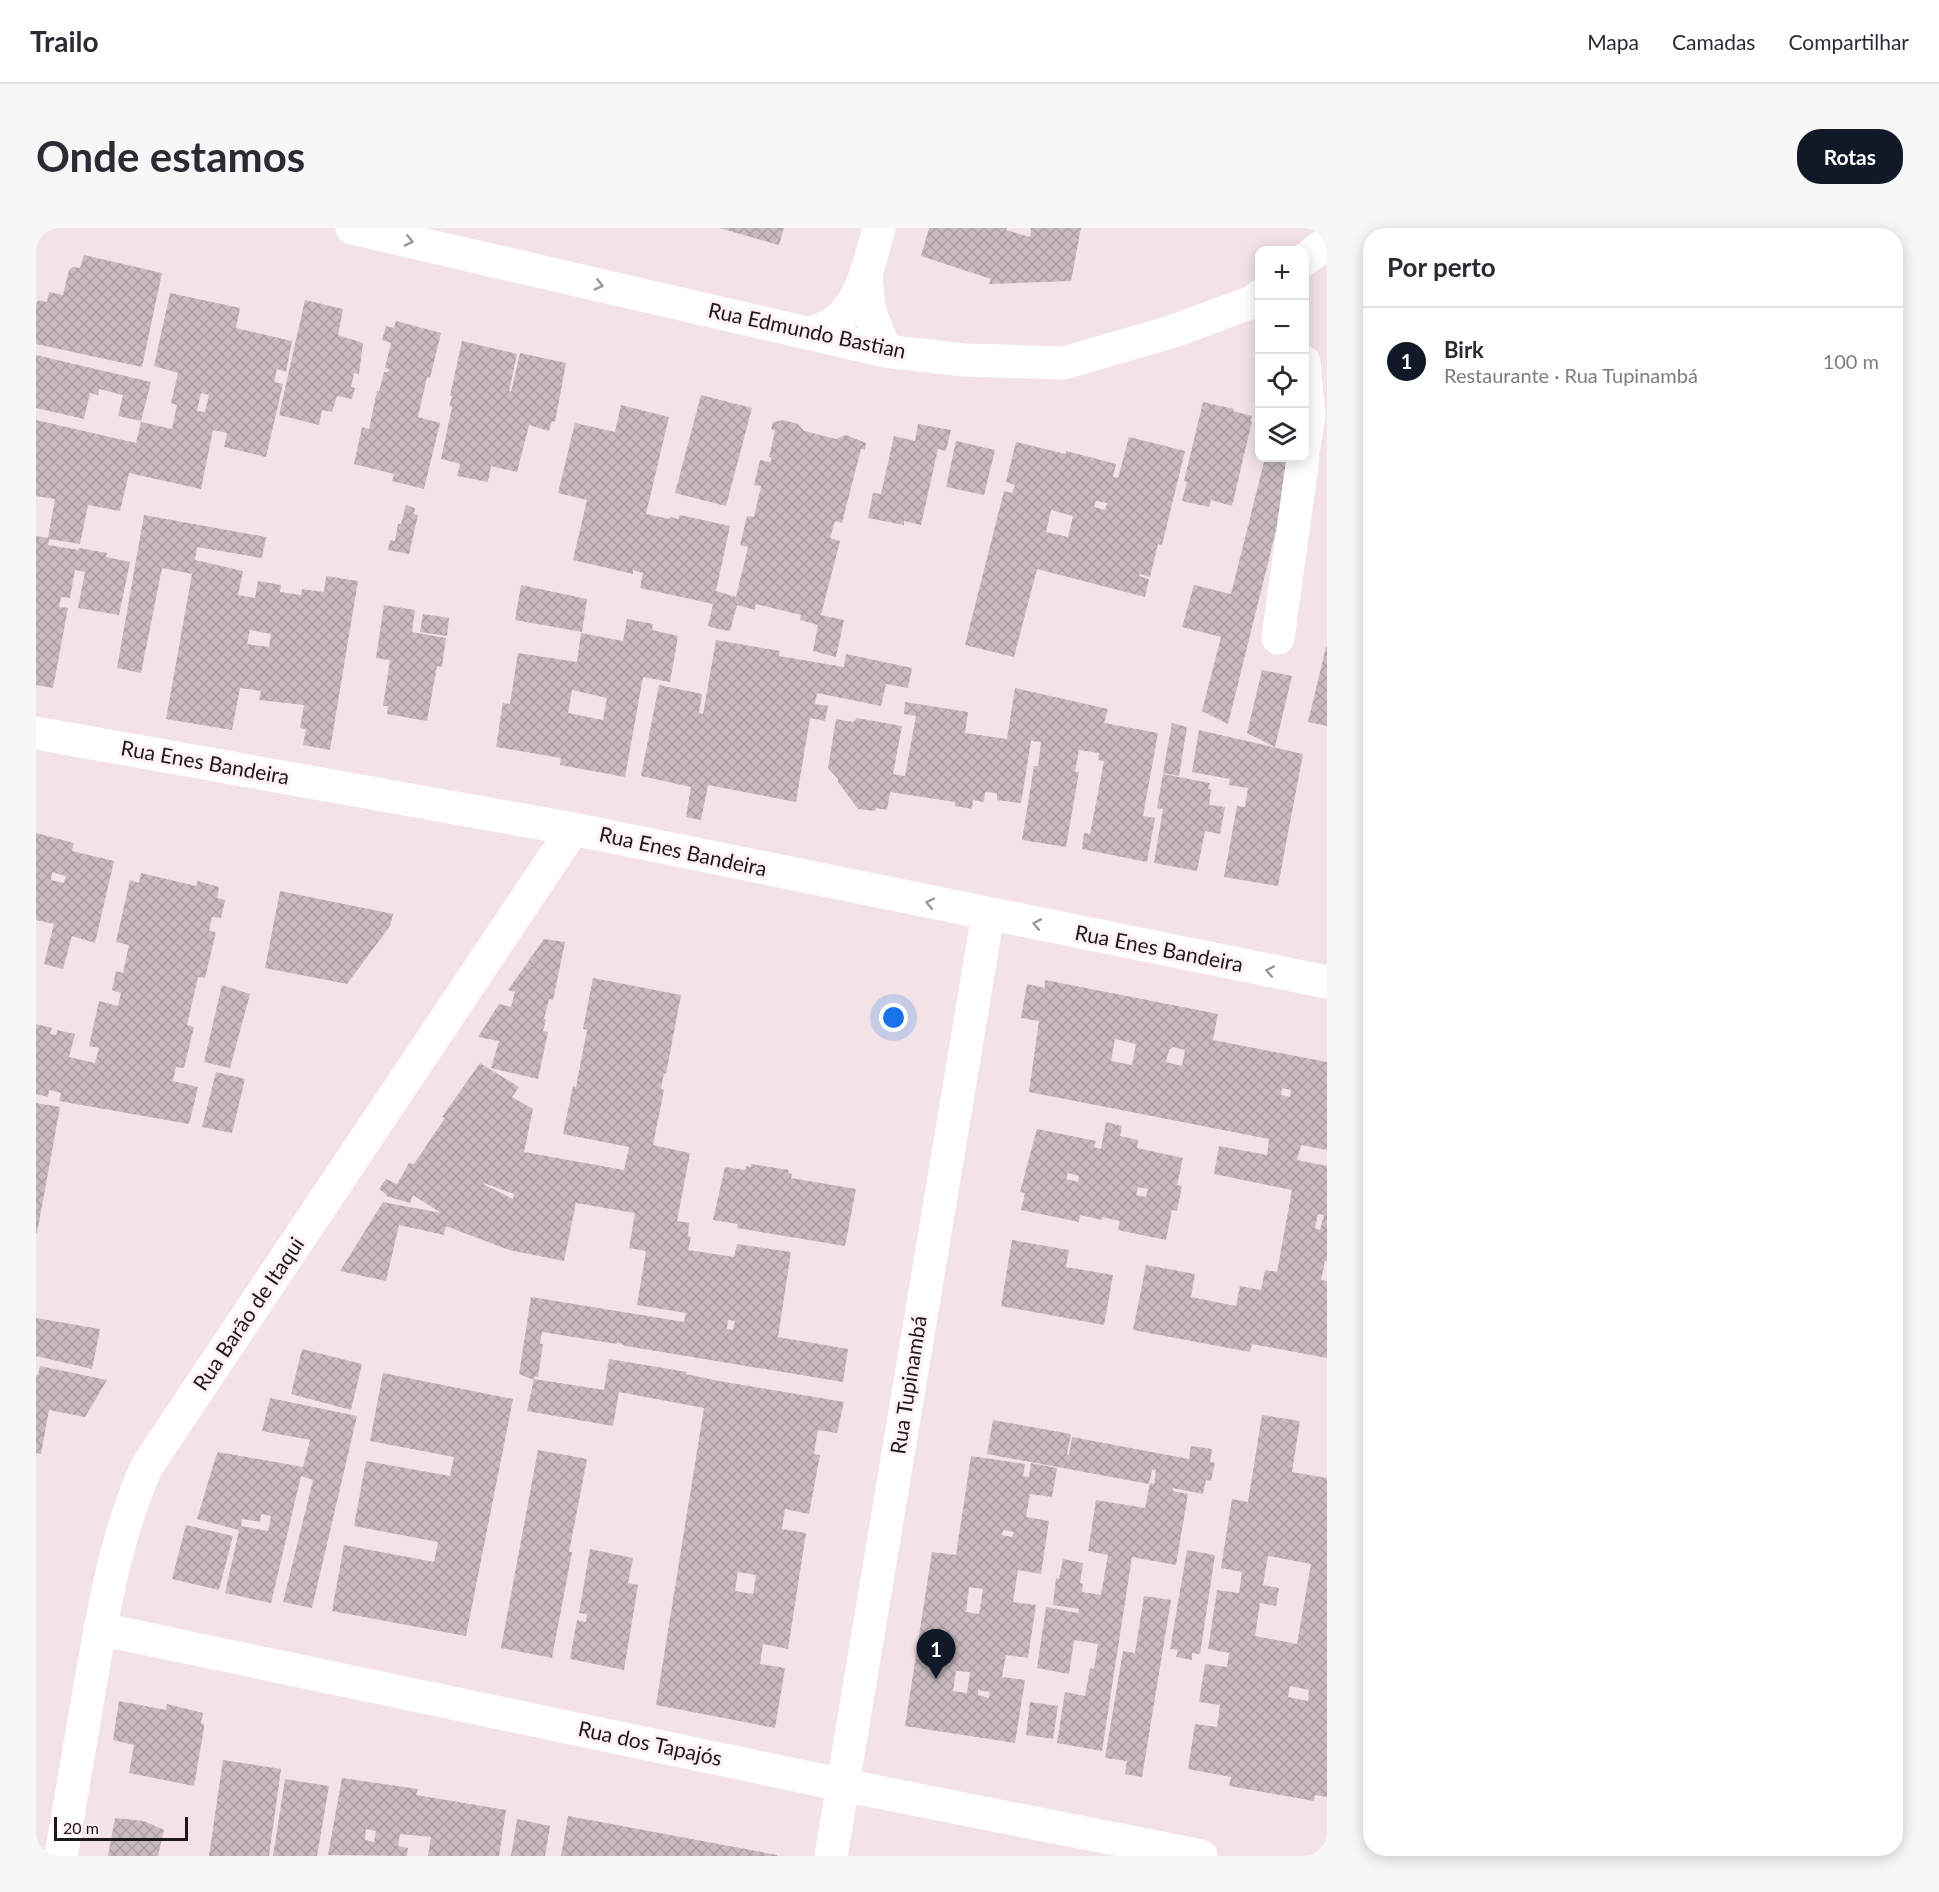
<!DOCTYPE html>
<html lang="pt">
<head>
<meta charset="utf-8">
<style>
	:root { --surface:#fff; --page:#f7f7f7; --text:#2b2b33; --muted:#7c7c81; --line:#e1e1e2; --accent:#111827 }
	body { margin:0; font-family:Lato,sans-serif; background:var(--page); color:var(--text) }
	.controls { position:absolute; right:18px; top:18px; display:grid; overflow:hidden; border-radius:12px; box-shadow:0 3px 15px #0003 }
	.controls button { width:54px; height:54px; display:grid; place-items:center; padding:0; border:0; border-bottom:2px solid var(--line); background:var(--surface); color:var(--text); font:30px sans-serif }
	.scale { position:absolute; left:18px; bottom:15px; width:134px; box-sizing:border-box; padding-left:6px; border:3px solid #1e1819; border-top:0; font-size:16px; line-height:21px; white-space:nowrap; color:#1e1819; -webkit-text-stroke:4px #fef1f4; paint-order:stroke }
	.you { position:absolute; left:858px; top:790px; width:21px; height:21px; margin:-15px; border:4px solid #fff; border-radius:50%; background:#1a73e8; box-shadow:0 0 0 9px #1a73e833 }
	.badge { display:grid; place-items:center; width:39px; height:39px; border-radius:50%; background:var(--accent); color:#fff; font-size:20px; font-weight:700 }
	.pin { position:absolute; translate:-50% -50px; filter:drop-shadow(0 2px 3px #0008) }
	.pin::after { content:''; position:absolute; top:32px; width:21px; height:18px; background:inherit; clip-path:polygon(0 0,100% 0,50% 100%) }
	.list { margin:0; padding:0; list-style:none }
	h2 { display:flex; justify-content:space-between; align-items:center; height:78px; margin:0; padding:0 24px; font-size:26px }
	h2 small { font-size:20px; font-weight:400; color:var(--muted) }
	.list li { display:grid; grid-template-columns:39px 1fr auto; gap:18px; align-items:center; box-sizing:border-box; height:108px; padding:0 24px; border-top:2px solid var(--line) }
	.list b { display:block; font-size:22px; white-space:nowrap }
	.list p { margin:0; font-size:20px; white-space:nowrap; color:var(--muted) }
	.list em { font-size:20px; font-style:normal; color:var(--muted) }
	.icon { flex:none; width:33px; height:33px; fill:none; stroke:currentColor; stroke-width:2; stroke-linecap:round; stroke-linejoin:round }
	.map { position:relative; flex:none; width:1291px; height:1628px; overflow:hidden; border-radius:24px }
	header { display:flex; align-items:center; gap:36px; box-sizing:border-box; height:84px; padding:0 30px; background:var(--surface); border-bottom:2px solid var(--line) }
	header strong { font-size:28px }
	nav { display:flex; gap:33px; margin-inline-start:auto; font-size:21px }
	.intro { display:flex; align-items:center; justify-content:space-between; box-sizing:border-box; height:144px; padding:0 36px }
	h1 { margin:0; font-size:42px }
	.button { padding:15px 27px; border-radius:24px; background:var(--accent); color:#fff; font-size:21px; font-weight:700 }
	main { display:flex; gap:36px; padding:0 36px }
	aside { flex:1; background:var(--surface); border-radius:24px; box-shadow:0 3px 15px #0003 }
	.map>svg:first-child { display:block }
	.building { fill:url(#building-cross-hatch); fill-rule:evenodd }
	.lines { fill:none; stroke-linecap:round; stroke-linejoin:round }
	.minor { stroke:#fff; stroke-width:33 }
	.oneway { stroke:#9a9798 }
	.labels { text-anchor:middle; stroke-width:6; stroke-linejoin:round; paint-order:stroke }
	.street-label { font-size:21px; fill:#1e1819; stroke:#fef1f4 }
</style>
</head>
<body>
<header>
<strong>Trailo</strong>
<nav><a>Mapa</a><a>Camadas</a><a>Compartilhar</a></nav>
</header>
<div class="intro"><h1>Onde estamos</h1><a class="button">Rotas</a></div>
<main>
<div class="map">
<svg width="1291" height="1628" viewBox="0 0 1291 1628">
	<defs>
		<pattern id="building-cross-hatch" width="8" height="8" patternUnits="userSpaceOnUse" patternTransform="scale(1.5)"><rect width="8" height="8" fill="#c9babd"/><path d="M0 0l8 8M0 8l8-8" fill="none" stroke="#ac9fa2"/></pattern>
	</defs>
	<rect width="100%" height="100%" fill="#f3e3e6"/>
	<!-- building -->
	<path class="building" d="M683 0H748L743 17Z
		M893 0H971L970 2 994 9 995 0H1045L1035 53 953 56 955 51 885 28Z
		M48 27 126 45 106 139 0 116V75L3 72 11 74 13 64 27 67 33 42 37 39 44 40Z
		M134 65 204 80 200 100 256 113 250 144 241 141 238 154 247 156 230 229 188 219 191 205 177 202 165 261 93 245 84 283 52 277 44 316 13 311 12 317 43 322V320L71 325 70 329 94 334 83 387 42 380 49 344 39 342 34 370 25 369 23 379 32 380 17 460 0 457V308L12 310 19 271 0 268V192L100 215 105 194 136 201 141 177 135 175 142 145 118 138ZM165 165 173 167 169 184 161 183Z
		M269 72 307 81 302 107 327 115 323 146 318 145 315 159 319 160 316 171 301 168 296 184 286 182 283 197 243 187Z
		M360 93 405 105 394 150 391 149 382 189 404 195 388 261 356 253 358 246 318 236 326 199 333 201 341 163 343 164 348 144H352L353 141 349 140 355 115 346 112 350 98 358 100Z
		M426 113 481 126 473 163 475 164 484 125 530 135 519 194 516 193 513 203 493 197 481 244 455 238 452 254 421 248 424 236 405 231 416 179 413 178 416 168H414Z
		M0 127 115 154 105 193 82 188 87 167 63 161 62 167 54 165 48 191 0 180Z
		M665 167 716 180 690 278 639 265Z
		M1167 174 1198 181 1197 183 1216 188 1214 194 1216 193 1196 278 1175 272 1173 279 1146 273 1151 254 1148 253Z
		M585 177 633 189 610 286 634 291V289L642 291 644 287 694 298 680 363 700 369 712 319 704 317 711 288 718 289 725 258 718 257 724 232 734 234 736 230 733 229 739 203 735 201 737 194 747 192 762 196 768 203 800 211 810 207 830 215 829 222 825 221 806 295 799 293 794 310 804 313 785 387 808 392 800 429 777 423 782 397 764 392 765 387 720 376 719 382 701 377 694 403 682 401 672 398 677 376 604 360 607 345 597 342V346L537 332 551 272 522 265 539 195 579 204Z
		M882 196 915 202 910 223 902 221 885 297 868 293V297L832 290 837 265 845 266 858 208 879 213Z
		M1093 209 1149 223 1126 317 1122 316 1114 349 1104 346 1103 348 1113 351 1109 369 1001 341 978 429 929 417 968 263 976 265 979 257 970 254 980 214 1030 226V223L1080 236 1077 249 1082 250ZM1060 273 1071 275 1069 282 1058 279ZM1015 282 1037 288 1032 309 1010 304Z
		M920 213 959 222 948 267 910 259Z
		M1229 230H1258L1192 496 1166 483 1185 409 1146 399 1158 357 1195 366Z
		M370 277 379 280 378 286 382 287 373 326 352 322 354 312 359 313 362 296H365Z
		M108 287 230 309 226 330 161 319 159 332 207 343 202 367 219 370 222 353 245 357 244 364 265 367 266 361 288 364 290 348 322 353 294 522 267 517 270 501 264 500 268 477 223 472 225 463 204 460 196 502 130 491 156 346 126 340 105 445 81 440ZM214 402 235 406 233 419 211 416Z
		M485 357 551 371 546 404 479 392Z
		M348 377 379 382 376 404 410 410 406 439 401 438 391 493 351 486 352 478H347L354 432 340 430Z
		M387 386 413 390 411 408 384 404Z
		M591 391 617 396 616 402 642 408 634 454 607 449 589 549 524 537 525 530 460 519 467 475 474 476 482 425 541 434 545 405 587 413ZM536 462 571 470 567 492 532 485Z
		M680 412 744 423 743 428 808 439 810 426 876 440 872 460 850 456 845 478 781 465 779 476 792 478 789 493 774 490 760 574 672 557 665 592 650 589 655 559 605 548 623 457 666 466 663 485 667 486Z
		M1290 419H1291V498L1272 494Z
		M1226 442 1256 448 1239 519 1211 505Z
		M979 460 1072 481 1068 495 1122 505 1107 588 1119 590 1111 634 1046 621 1048 605 1054 606 1068 533 1062 532 1063 525 1043 522 1039 544H1043L1030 619 986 612 998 538H1002L1005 514 995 513 985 575 961 572V565L949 564 948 574 937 572 936 581 919 578V574L854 564 851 582 840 580 839 583 822 581 802 554V551L792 540 800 491 817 494 821 490 866 498 857 546 869 548 880 488 868 486 869 474 932 484 929 505 971 511Z
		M1136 495 1151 499 1143 548 1127 545Z
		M1163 502 1267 526 1242 658 1188 649 1201 578 1209 579 1212 560 1193 557 1194 551 1156 544Z
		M1127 546 1174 555 1172 561H1175L1173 577 1189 579 1184 606 1169 603 1161 643 1118 635 1127 581 1121 580Z
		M0 605 38 615 36 623 78 633 59 715 36 708 27 741 8 736 18 696 0 692ZM16 644 30 648 28 655 15 652Z
		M105 645 160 658 162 653 183 659 181 670 189 672 185 690 176 689 173 703 180 704 169 750 162 749 151 797 158 799 148 840 140 839 137 853 162 859 153 896 23 873 25 865 13 862 12 869 0 866V796L16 800 14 806 20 807 21 802 39 806 33 829 59 835 63 820 53 818 63 773 82 778 85 765 76 762 80 743 87 745 93 717 80 714 94 652 103 655Z
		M244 663 357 686 354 698 311 756 229 740Z
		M508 711 529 714 517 772 513 771 508 791H510L507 803 512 804 502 851 455 840 463 813 442 809 463 776 475 779 479 764 472 762Z
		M557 750 645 767 630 846 628 845 625 861 628 862 617 917 654 925 641 993 653 995 652 1008 655 1009 652 1022 698 1029 701 1016 755 1024 742 1109 812 1121 807 1154 590 1118 581 1114V1116L506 1104 504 1116H507L502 1149 499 1148 498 1152 483 1146 495 1069 648 1094 650 1085 601 1077 610 1023 593 1020 599 985 540 975 528 1033 473 1022 410 998 408 1007 363 997 350 1053 304 1043 347 974 405 985 377 967 374 975 350 968 351 967 343 961 350 951 361 956 373 935 378 936 409 890 406 889 444 835 483 859 476 869 497 881 488 924 588 942 593 919 527 906 537 858 540 859 551 802 547 801ZM448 955 478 966 477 971 447 956ZM692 1092 699 1093 697 1102 691 1101Z
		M1009 752 1182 786 1177 812 1291 834V922L1265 917 1261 932 1291 938V1033H1289L1285 1052 1291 1053V1130L1216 1116 1214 1124 1097 1102 1110 1037 1159 1046 1155 1069 1200 1078 1204 1058 1225 1062 1229 1042 1241 1044 1256 962 1178 946 1183 918 1231 927 1233 911 993 864 1003 793 985 790 991 756 1009 760ZM1079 811 1100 816 1096 837 1075 833ZM1137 819 1149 822 1146 838 1130 834 1133 822ZM1246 860 1255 862 1254 869 1245 867ZM1282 986 1288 987 1284 1002 1279 1000Z
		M186 757 214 766 194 840 168 834Z
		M180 844 209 851 196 905 166 899Z
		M0 875 24 879 1 1005H0Z
		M1070 894 1086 898 1084 908 1102 912 1101 920 1147 930 1141 957 1146 958 1141 983 1136 982 1130 1012 1082 1002 1084 993 1066 989V992L1044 987 1043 994 985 982 989 965 984 964 1001 901 1060 913 1058 919 1065 921ZM1032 945 1043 948 1042 954 1030 951ZM1102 959 1112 961 1110 969 1100 967Z
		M715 936 753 942 752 945 756 946 755 950 820 961 809 1018 701 1000 702 996 677 992 689 939 709 942 710 938 715 939Z
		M976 1012 1033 1022 1030 1039 1077 1047 1068 1097 965 1078Z
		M0 1090 64 1101 56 1141 0 1128Z
		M266 1121 326 1136 315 1182 255 1166Z
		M573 1131 651 1144 650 1146 683 1153 808 1174 801 1205 782 1202 778 1226 784 1227 773 1286 749 1281 746 1301 770 1305 752 1421 727 1416 724 1436 749 1440 739 1500 620 1477 668 1180 583 1164 577 1198 491 1183 498 1151 568 1162ZM702 1344 720 1347 717 1366 699 1363Z
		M4 1138 71 1152 49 1189 13 1182 5 1226 0 1225V1147H2Z
		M347 1145 477 1171 430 1408 296 1383 308 1317 398 1334 402 1314 318 1298 330 1233 414 1248 418 1229 334 1213Z
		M234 1170 321 1188 276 1380 247 1374 277 1252 265 1248 235 1375 189 1365 203 1302 161 1291 180 1228 182 1224 267 1239 274 1212 226 1203ZM225 1286 235 1288 232 1303 205 1298 206 1291 224 1294Z
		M1226 1187 1264 1193 1256 1244 1291 1250V1569L1279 1567 1278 1573 1193 1558 1195 1549 1152 1541 1159 1496 1181 1499 1184 1477 1163 1474 1169 1436 1191 1439 1193 1425 1172 1421 1181 1362 1203 1365 1206 1344 1185 1340 1196 1271 1212 1274ZM1232 1328 1275 1336 1261 1416 1219 1408 1224 1375 1240 1378 1243 1360 1227 1357ZM1254 1458 1273 1462 1272 1473 1252 1469Z
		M957 1192 1035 1206 1031 1226 1033 1227 1036 1209 1153 1231 1155 1218 1176 1221 1174 1234 1179 1235 1175 1253 1170 1252 1167 1266 1137 1260V1263L1152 1266 1140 1337 1096 1329 1066 1523 1021 1515 1029 1464 1049 1468 1054 1440 1058 1441 1062 1416 1038 1412 1033 1446 1001 1440 1010 1379 1042 1385 1043 1381 1017 1377 1020 1350 1023 1351 1027 1331 1047 1335 1044 1355 1047 1356 1046 1364 1065 1367 1072 1327 1052 1323 1060 1272 1109 1280 1114 1255 1118 1256 1120 1242H1116L1113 1256 951 1226Z
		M502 1222 551 1231 533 1324H536L516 1430 465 1420Z
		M935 1228 989 1236 987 1248 993 1249 995 1235 1021 1240 1016 1269 994 1266 990 1289 1013 1293 1005 1346 982 1342 977 1374 1000 1377 992 1430 970 1427 966 1449 989 1452 979 1515 869 1498 896 1324 920 1327ZM967 1302 978 1304 976 1309 966 1307ZM933 1359 947 1361 943 1386 930 1384ZM920 1443 934 1444 931 1465 917 1463ZM942 1462 954 1464 953 1470 942 1467Z
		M150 1297 197 1308 183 1362 136 1351Z
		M554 1321 597 1330 592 1355 602 1357 588 1442 534 1431 541 1392 550 1394 551 1386 543 1385Z
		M1151 1322 1179 1327 1164 1426 1156 1425V1432L1140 1429 1142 1422 1134 1421Z
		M1108 1368 1135 1372 1106 1549 1089 1546 1091 1533 1069 1530 1087 1423 1099 1425Z
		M83 1473 130 1482 131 1476 167 1485 165 1495 168 1497V1500L158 1558 93 1545 98 1517 77 1512Z
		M994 1474 1022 1478 1017 1511 990 1507Z
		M187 1532 245 1541 233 1628H173Z
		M306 1550 382 1561 380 1567 470 1582 463 1628H392L395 1609 364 1606 362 1618 372 1620 371 1628 292 1627ZM330 1601 340 1603 338 1614 329 1612Z
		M249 1551 293 1558 281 1628H237Z
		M532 1588 741 1627V1628H525Z
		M79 1590 108 1593 128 1602 122 1628H72Z
		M481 1591 514 1598 509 1628H475Z"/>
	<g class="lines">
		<!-- minor -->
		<path class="minor" d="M316 0 849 123 928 132 1028 135 1138 103 1216 74 1224 68
			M1268 32 1291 15
			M830 48 833 81 849 123
			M776 106C783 102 793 98 801 93 826 73 835 29 843 0
			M1268 134 1273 187 1268 219
			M1242 410 1267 230
			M0 505 537 601 1291 754
			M64 1401 807 1557 1165 1628
			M25 1628C35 1571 44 1514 54 1458 67 1383 80 1307 111 1238L537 601
			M795 1628 952 686"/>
	</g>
	<!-- one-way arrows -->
	<defs><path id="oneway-chevron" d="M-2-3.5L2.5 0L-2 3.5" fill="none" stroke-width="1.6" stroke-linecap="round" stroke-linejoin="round" transform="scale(1.5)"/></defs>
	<g class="oneway">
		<use href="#oneway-chevron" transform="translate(373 13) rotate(13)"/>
		<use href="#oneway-chevron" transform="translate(563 57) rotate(13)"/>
		<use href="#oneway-chevron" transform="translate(894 675) rotate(-168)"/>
		<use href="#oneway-chevron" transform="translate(1001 696) rotate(-169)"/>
		<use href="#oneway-chevron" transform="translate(1234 743) rotate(-169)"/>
	</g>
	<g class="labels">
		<!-- street labels -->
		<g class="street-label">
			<text transform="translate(771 103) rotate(12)" y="7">Rua Edmundo Bastian</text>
			<text transform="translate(169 535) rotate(10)" y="7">Rua Enes Bandeira</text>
			<text transform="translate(647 624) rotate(12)" y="7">Rua Enes Bandeira</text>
			<text transform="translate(1123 721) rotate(11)" y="7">Rua Enes Bandeira</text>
			<text transform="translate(213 1086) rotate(-56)" y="7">Rua Barão de Itaqui</text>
			<text transform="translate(873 1157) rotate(-81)" y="7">Rua Tupinambá</text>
			<text transform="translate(614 1516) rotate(12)" y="7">Rua dos Tapajós</text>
		</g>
	</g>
</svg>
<div class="controls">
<button>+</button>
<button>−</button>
<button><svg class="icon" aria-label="locate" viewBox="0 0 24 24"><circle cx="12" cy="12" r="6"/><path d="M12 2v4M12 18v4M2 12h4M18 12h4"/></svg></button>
<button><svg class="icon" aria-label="layers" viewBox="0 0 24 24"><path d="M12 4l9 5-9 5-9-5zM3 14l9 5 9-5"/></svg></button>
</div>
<div class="scale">20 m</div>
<div class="you"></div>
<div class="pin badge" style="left:900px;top:1451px">1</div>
</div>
<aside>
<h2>Por perto<small></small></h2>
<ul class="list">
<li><span class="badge">1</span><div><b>Birk</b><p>Restaurante · Rua Tupinambá</p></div><em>100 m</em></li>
</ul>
</aside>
</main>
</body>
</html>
